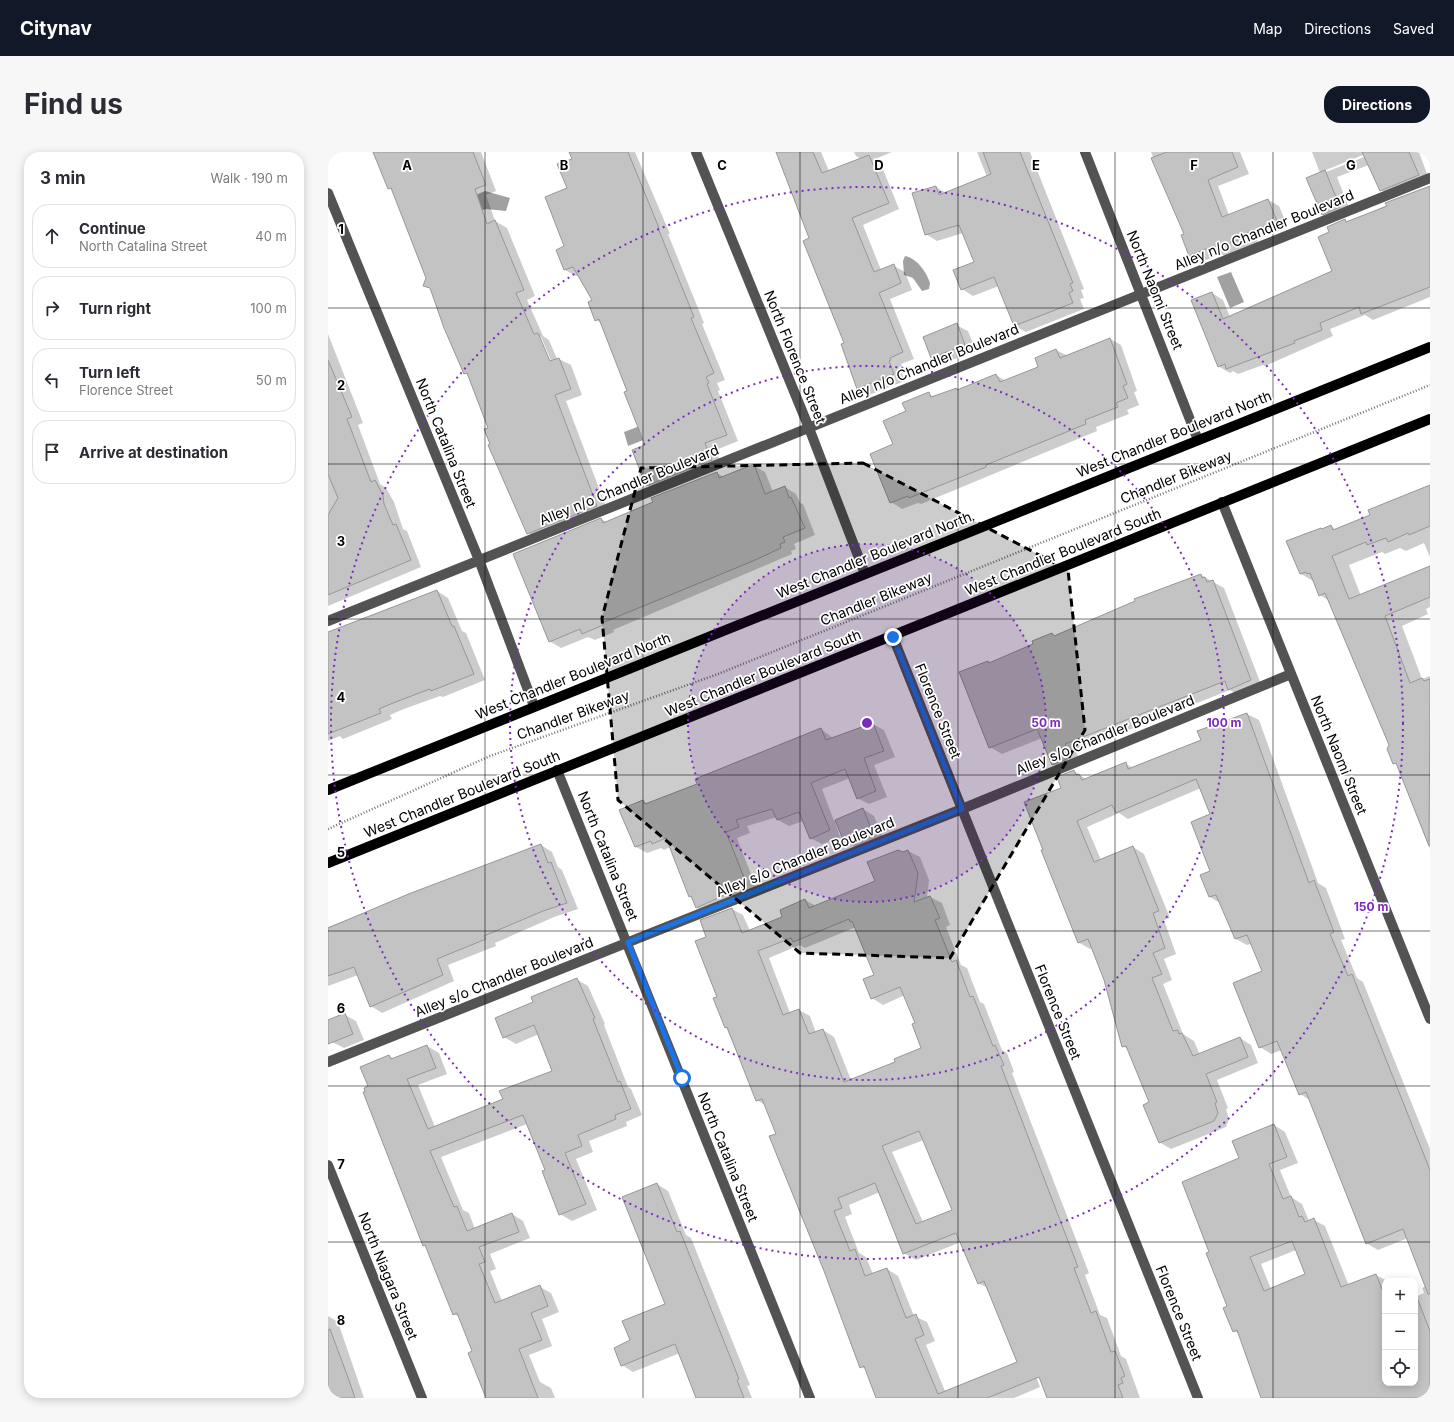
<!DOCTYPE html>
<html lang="en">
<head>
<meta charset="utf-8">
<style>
	:root { --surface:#fff; --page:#f7f7f7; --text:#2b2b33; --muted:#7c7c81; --line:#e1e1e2; --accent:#111827 }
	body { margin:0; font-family:Inter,sans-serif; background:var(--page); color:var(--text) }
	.controls { position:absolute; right:12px; bottom:12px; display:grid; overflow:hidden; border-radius:8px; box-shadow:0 2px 10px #0003 }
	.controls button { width:36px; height:36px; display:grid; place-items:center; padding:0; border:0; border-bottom:1px solid var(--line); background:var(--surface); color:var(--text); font:20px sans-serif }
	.stop { position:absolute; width:12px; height:12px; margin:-9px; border:3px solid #1a73e8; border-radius:50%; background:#fff }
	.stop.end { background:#1a73e8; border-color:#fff; box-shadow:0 1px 4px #0008 }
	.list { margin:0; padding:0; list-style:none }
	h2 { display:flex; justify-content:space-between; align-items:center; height:52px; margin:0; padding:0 16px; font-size:17px }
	h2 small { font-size:13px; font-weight:400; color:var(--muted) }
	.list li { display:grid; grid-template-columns:26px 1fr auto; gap:12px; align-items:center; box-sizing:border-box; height:64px; margin:0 8px 8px; padding:0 8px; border:1px solid var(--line); border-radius:16px }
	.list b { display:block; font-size:15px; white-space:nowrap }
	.list p { margin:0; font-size:13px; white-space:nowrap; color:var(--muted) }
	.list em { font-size:13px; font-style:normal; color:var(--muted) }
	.icon { flex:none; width:22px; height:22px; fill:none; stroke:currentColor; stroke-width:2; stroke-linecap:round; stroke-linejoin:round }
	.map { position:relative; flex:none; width:1102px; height:1246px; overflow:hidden; border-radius:16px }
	header { display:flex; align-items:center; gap:24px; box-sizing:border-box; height:56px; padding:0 20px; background:var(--accent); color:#fff }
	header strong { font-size:19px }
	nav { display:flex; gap:22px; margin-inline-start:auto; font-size:14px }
	.intro { display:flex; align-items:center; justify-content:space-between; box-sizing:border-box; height:96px; padding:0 24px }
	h1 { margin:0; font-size:28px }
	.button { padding:10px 18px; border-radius:16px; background:var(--accent); color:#fff; font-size:14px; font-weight:700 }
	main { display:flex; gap:24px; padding:0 24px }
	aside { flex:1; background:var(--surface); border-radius:16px; box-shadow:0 2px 10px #0003 }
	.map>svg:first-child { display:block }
	.water { fill:#a1a1a1 }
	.shadow { fill:#0003; fill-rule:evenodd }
	.building { fill:#c3c3c3; stroke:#979797; fill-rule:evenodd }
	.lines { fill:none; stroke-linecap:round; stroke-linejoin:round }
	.path { stroke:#757575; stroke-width:2.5; stroke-dasharray:1 2; stroke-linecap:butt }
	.minor { stroke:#535353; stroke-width:10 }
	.major { stroke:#000; stroke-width:10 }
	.route { stroke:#1a73e8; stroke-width:5 }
	.marked { fill:#000; fill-opacity:0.2; stroke:#000; stroke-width:3; stroke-dasharray:8 5; stroke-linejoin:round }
	.grid { fill:none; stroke:#000; stroke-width:1; stroke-opacity:0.55 }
	.ring { fill:none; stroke:#7b2cbf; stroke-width:2; stroke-dasharray:2 4 }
	.labels { text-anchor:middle; stroke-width:3.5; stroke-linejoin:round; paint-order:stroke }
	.street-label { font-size:14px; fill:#000; stroke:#fff }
	.grid-label { font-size:13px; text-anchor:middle; font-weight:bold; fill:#000; stroke:#fff; stroke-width:3.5; stroke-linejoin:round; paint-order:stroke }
	.centre { fill:#7b2cbf; stroke:#fff; stroke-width:2 }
	.ring-label { font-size:12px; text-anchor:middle; font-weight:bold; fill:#7b2cbf; stroke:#fff; stroke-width:3.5; stroke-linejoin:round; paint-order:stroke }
</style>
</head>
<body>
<header>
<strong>Citynav</strong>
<nav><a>Map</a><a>Directions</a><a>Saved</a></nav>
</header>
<div class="intro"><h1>Find us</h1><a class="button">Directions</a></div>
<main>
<aside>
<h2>3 min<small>Walk · 190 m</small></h2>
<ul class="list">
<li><svg class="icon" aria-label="ahead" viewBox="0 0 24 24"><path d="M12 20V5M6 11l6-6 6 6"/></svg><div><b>Continue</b><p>North Catalina Street</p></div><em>40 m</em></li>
<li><svg class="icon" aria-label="right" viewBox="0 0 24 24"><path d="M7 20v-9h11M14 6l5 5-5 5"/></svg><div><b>Turn right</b></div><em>100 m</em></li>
<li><svg class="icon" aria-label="left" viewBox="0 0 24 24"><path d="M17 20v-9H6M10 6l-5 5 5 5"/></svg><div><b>Turn left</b><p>Florence Street</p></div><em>50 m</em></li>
<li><svg class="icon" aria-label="arrive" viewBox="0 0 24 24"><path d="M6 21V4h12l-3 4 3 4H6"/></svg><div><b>Arrive at destination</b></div></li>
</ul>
</aside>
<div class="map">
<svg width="1102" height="1246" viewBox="0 0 1102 1246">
	<rect width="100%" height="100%" fill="#fff"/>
	<!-- water -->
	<path class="water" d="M157 39 182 46 178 59 158 57 147 61 141 46Z
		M577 104C589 106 599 121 602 131L601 137 594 139 585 126 576 123 575 109Z
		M903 120 916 150 902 156 889 125Z
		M325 269 331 282 300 294 296 280Z"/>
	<!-- shadow -->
	<path class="shadow" d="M46 0H153L168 39 158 43 167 69 179 76 207 144 199 148 215 184 221 188 229 207H231L243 213 254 243 238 249 280 360 211 388 200 381 163 293 162 276 141 223 137 221 103 137 97 133 99 126 65 39 61 36ZM211 185H213L225 213 223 214Z
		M242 0H307L342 82H340L376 171 374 172 397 228 389 231 392 238 390 239 410 289 388 298 394 314 331 340 319 333 318 293 300 240 273 171 268 168 265 149 251 123 248 124 237 118 229 98 237 95 240 37 245 7Z
		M449 0H493L501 19 533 7 528 4 526 0H564L547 7 552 10 571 57 535 73 553 118 566 114 577 120 584 138 562 147 586 207 573 212 574 214 571 215 577 229 541 243 530 236 518 191 483 87Z
		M649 0H702L756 137 753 138 756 146 752 147 756 157 698 180 687 174 671 134 645 144 634 137 647 110 635 81 609 89 598 82 608 35 618 41 659 25Z
		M823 0H912L921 22 890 34 901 63 940 48 951 54 960 75 929 87 930 91 897 104 893 102 873 110 862 103 857 82Z
		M984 0H1091L1102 30 1064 45 1053 38 1041 13 1009 25 1023 61 1006 68 994 62 992 21ZM1040 1 1041 3 998 20V18Z
		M1102 35V145L1045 168 1037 163 1002 177 1005 184 937 214 935 213 910 222 905 219 902 221 890 214 884 141 895 148 902 165 1005 119 1002 81 1017 68 1020 70Z
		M628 173 640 179 648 199 616 211 604 205Z
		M0 182 35 271 30 273 52 332 58 336 66 350 75 377 79 379 93 415 0 454Z
		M782 187 793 193 809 239 806 240 811 253 799 258 801 262 768 275 769 279 593 352 590 351 574 357 563 350 567 293 579 260 601 242 606 245 628 237 631 238 668 223 678 229 712 215 728 198 740 204Z
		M425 313 437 320 445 340 457 335 468 342 472 351 475 352 487 383 466 392 468 397 463 399 464 402 285 478 286 480 267 488 260 485 233 496 221 489 273 367 279 370 326 351 389 321 396 325Z
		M1102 334V405L1096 391 1078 399 1072 396 1057 402 1054 400 1021 413 1033 444 1102 429V455L1098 457 1100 462 1074 474 1094 527 1102 524V580L1075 591 1000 448 992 443 987 430 973 422 960 390 1003 374 1008 378 1043 364Z
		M873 423 896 436 934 535 912 544 902 538 748 599 753 612 736 619 725 612 714 586 674 602 662 595 660 510 663 511 707 493 724 482 728 484Z
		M109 439 120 446 134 479 138 481 157 528 115 545 112 544 76 557 62 563 64 567 15 587 12 584 0 589V482Z
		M919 562 931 568 990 731 998 736 1017 787 1013 788 1029 826 1035 830 1102 997V1246H935L911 1182 906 1179 900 1155 882 1101 913 1007 946 973 957 980 970 1011 952 1018 963 1045 974 1052 981 1069 986 1068 997 1074 1021 1134 1048 1123 1059 1129H1057V1231H1087V1226L1094 1223 1087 1205V1145L1096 1141 1094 1136 1098 1134 1080 1086 1050 1098 1038 1091 982 948 972 942 954 898 943 902 932 895 935 820 923 792 919 793 908 787 892 751 882 745 884 663 873 636 800 667 791 661 759 675 773 708 805 695 816 702 842 766 836 768 848 802 836 807 844 828 835 832 855 882 866 889 872 903 912 886 923 893 930 911 889 928 900 956 898 957 901 967 898 975 843 997 831 990 822 951 800 897 795 894 777 827 764 796 762 797 750 790 716 698 735 636 730 626 746 619 758 627 798 612 805 616 874 588ZM968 1098 978 1123 943 1137 933 1112Z
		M545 572 556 578 567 605 546 613 559 645 541 652 529 646 522 626 494 637 506 669 535 657 546 664 555 685 528 696 517 689 508 669 507 670 512 685 494 692 482 686 475 669 461 674 450 668 449 665 419 674 422 681 409 686 430 740 380 762 369 756 365 746 362 744 342 695 336 698 333 696 319 701 308 695 315 649 321 652 370 632 493 577 505 586Z
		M1102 601V697L1070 614Z
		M213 693 224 700 230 715 234 718 250 757 226 765 167 791 168 794 120 813 126 829 54 861 43 854 30 823 0 834V775Z
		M580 699 592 705 601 728 599 746 602 745 614 751 622 773 618 775 633 813 639 816 652 850 656 852 674 898 679 901 686 920 684 921 761 1121 757 1123 772 1163 779 1166 793 1204 798 1207 812 1246H745L732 1215 708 1224 712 1235 686 1246H549L539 1218 533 1215 437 953 429 948 386 847 390 845 380 785 404 757 415 763 422 779 456 765 477 748 488 754 548 730 575 701ZM528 775 547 823 544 846 555 853 577 843 589 871 594 897 568 910 523 928 506 885 495 878 488 881 482 864 471 858 462 861 441 806 472 793 477 796ZM596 988 625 1058 595 1070 564 1000ZM552 1040 576 1101 588 1108 633 1090 650 1131 660 1136 690 1211 617 1239 598 1193 607 1189 599 1170 586 1164 570 1124 559 1117 545 1122 538 1105 531 1101 517 1065 524 1062 521 1053Z
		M248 827 260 834 277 872 276 873 300 935 303 937 314 963 298 970 299 974 261 989 265 1000 248 1007 269 1058 244 1069 232 1062 218 1018 199 972 113 1005 135 1058 141 1061 147 1077 184 1062 195 1069 202 1086 162 1102 168 1117 162 1119 174 1149 212 1135 223 1141 231 1160 214 1167 224 1194 201 1203 212 1230 223 1236 227 1246H159L145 1200 131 1165 126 1162 99 1095 96 1093 38 940 61 904 66 907 99 894 111 901 119 922 90 933 107 975 176 948 225 919 211 882 188 892 176 885 207 851Z
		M17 863 28 869 36 888 16 896 4 890 0 879V869Z
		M329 1032 340 1039 358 1083 363 1086 422 1233 419 1234 424 1246H369L352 1201 305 1220 294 1213 303 1188 338 1152Z
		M0 1164 10 1170 36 1246H0Z"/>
	<!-- building -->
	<path class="building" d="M45 0H145L158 33 147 37 159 72 167 68 196 138 188 141 206 182 210 181 222 209 231 206 243 237 227 243 269 354 199 382 160 293 162 292 156 277 160 276 139 221 136 222 116 176 102 136 95 134 98 126 63 36 60 37Z
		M241 0H300L331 76H330L366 165 363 166 386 221 378 225 381 231 379 232 399 283 377 291 384 308 318 334 304 298 317 293 296 240 299 239 271 167 267 169 260 150 264 148 245 115 236 118 228 98 236 94 217 45 239 36 229 12 244 7Z
		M448 0H485L494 21 541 3 561 51 524 66 546 120 566 112 573 131 551 141 575 200 562 206 563 208 561 209 566 222 529 237 513 192 516 191 475 89 481 86Z
		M655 0H692L745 131 742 132 745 139 741 141 745 151 686 174 666 125 633 138 625 118 646 110 631 73 597 83 584 41 608 34 611 43 663 22Z
		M839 0H904L910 15 880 28 894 65 940 47 949 69 919 81 920 84 885 98 883 95 861 104 853 83 856 82 823 6Z
		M1034 0H1081L1091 23 1052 39Z
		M997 18 1012 55 994 63 978 26Z
		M1102 34V135L1033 162 1031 155 992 171 994 178 966 189 967 191 898 217 897 212 890 215 863 148 884 140 895 167 1004 119 990 85 1001 80 999 75 1017 67 1018 70 1059 54 1057 51Z
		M629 171 637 193 603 206 595 185Z
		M782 186 799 232 795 234 800 246 788 251 790 255 757 268 758 272 658 313V315L581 346 580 344 562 351 542 302 565 292 555 269 578 259 574 251 601 240 603 245 629 236V238L668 222 672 230 710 215 707 206 728 197 732 206Z
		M0 208 24 265 19 267 43 330 47 328 55 343 56 352 65 373 68 372 83 408 0 443V363L10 346 0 322Z
		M426 312 437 342 457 334 461 346 463 345 477 376 455 385 457 390 452 392 453 396 425 409 274 471 275 473 254 482 252 477 221 490 185 402 273 366 275 371 325 350 323 346 389 320 391 326Z
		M1102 333V374L1081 383 1080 381 1060 390 1058 386 1039 393 1038 390 1004 404 1021 447 1102 414V445L1057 464 1082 531 1094 526 1096 529 1102 527 1101 694 1068 611 1065 612 1059 597 1061 593 997 441 991 444 982 421 979 422 978 420 972 422 958 389 993 376 994 377 1003 373 1005 378 1042 363 1040 358Z
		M873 422 874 426 877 425 879 430 885 428 923 528 900 538 897 529 737 592 742 606 724 613 709 577 661 596 631 520 660 509 661 511 705 492 704 489 724 481 726 484 807 449 806 447Z
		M109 438 124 474H126L146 522 103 539 102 537 65 551 51 557 53 561 0 582V480Z
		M919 561 981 731 986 728 1006 780 1002 782 1020 824 1024 822 1102 1018V1142H1100L1075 1077 1038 1092 978 940 971 943 949 889 931 896 905 831 934 819 919 783 907 787 888 743 881 745 872 723 882 719 863 670 882 662 868 627 788 661 784 653 749 669 766 710 805 694 831 759 825 761 837 796 825 801 834 822 824 826 845 879 850 878 851 882 854 881 865 904 912 885 920 905 878 922 889 950 887 951 890 961 886 969 831 991 815 953 821 950 798 894 794 895 776 828 760 787 750 791 713 698H715L696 650 733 636 729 625 746 618 748 623 751 622 754 628 798 610 800 617 873 588 869 579Z
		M545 571 556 599 536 606 548 639 529 647 517 617 483 631 502 678 482 687 471 660 449 668 444 657 408 668 411 675 398 680 419 733 368 756 363 744 361 745 338 686 324 692 323 689 307 695 291 658 315 648 317 652 369 632 367 627 493 576 498 588Z
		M535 656 544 679 516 690 507 668Z
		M213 692 220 711 223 710 239 751 215 759 156 784 158 787 109 807 115 823 42 855 26 815 0 824V776L83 741Z
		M570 698 575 700 580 698 590 721 586 750 602 744 612 766 607 768 624 810 628 808 642 845 645 844 665 894 667 893 676 913 673 914 750 1115 746 1116 763 1161 768 1159 783 1200 787 1199 797 1224 793 1226 795 1231 790 1233 795 1246H719L711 1225 659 1246H548L536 1214 532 1216 496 1119 441 984 448 982 434 947 428 949 399 875 397 876 385 846 389 845 367 789 378 785 372 768 404 756 414 781 454 765 452 758 477 747 481 756 547 729 539 710ZM521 767 522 770 524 769 546 823 535 827 543 847 572 835 587 871 584 872 593 896 566 907 567 910 516 930 495 877 481 882 471 857 455 863 430 799 463 786 465 790ZM591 979 624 1058 588 1072 554 994ZM547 1031 575 1102 628 1081 650 1132 656 1129 689 1210 610 1242 587 1187 596 1183 588 1162 578 1166 559 1116 537 1124 527 1097 522 1099 506 1059 514 1056 510 1046Z
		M249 826 267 866 265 867 290 930 292 929 303 957 287 963 288 967 250 983 254 994 237 1001 258 1052 231 1063 214 1019 217 1018 195 963 102 999 126 1055 129 1054 139 1079 184 1061 191 1080 151 1095 157 1110 151 1112 167 1151 212 1133 220 1154 203 1161 214 1188 191 1197 210 1246H158L140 1201 144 1199 129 1161 125 1163 97 1093 95 1094 35 940H37L36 936 40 934 32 915 61 903 63 907 99 893 108 916 79 927 100 977 175 947 171 939 224 919 206 873 175 886 167 866 205 850 203 845Z
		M17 861 25 882 0 892V868Z
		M946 972 959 1005 941 1012 955 1047 963 1044 971 1065 974 1064 977 1070 986 1066 1013 1135 1048 1122 1057 1145V1231H1087L1088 1143 1102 1179V1242L1092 1246H933L909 1178 905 1180 895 1156 899 1154 878 1101 881 1100 854 1030 911 1006 904 989ZM964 1089 977 1122 936 1139 922 1105Z
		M329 1031 349 1080 352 1079 411 1227 409 1228 416 1246H368L347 1192 293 1214 286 1196 302 1188 294 1169 337 1152 294 1045Z
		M2 1177 22 1231 27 1246H0V1178Z"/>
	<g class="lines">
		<!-- path -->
		<path class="path" d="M0 677 162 604 390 522 1102 233"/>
		<!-- minor -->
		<path class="minor" d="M368 0 481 276 537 422
			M757 0 870 288
			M0 41 151 408 206 554
			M894 350 1102 867
			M0 469 1102 26
			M565 485 870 1246
			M229 618 482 1246
			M0 910 634 657 963 522
			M0 1013 94 1246"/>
		<!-- major -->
		<path class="major" d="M0 638 1102 195
			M0 711 1102 267"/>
	</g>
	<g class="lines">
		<!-- route -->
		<path class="route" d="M354 926 300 790 634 657 565 485"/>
	</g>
	<!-- marked area -->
	<path class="marked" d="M535 311 740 418 757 578 622 806 472 801 290 648 274 466 313 316Z"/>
	<!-- grid -->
	<path class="grid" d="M157 0V1246M315 0V1246M472 0V1246M630 0V1246M787 0V1246M945 0V1246M0 156H1102M0 312H1102M0 467H1102M0 623H1102M0 779H1102M0 934H1102M0 1090H1102"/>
	<!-- distance rings -->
	<circle cx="539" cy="571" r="179" fill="#7b2cbf" fill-opacity=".12"/>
	<g class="ring">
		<circle cx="539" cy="571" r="179"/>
		<circle cx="539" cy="571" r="357"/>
		<circle cx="539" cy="571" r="536"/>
	</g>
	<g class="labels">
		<!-- street labels -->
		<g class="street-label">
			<text transform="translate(936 78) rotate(-22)" y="5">Alley n/o Chandler Boulevard</text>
			<text transform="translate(827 138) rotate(68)" y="5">North Naomi Street</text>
			<text transform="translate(467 205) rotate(68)" y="5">North Florence Street</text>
			<text transform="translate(601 212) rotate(-22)" y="5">Alley n/o Chandler Boulevard</text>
			<text transform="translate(846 282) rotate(-22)" y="5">West Chandler Boulevard North</text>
			<text transform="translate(118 291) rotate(68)" y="5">North Catalina Street</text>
			<text transform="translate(848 325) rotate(-22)" y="5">Chandler Bikeway</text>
			<text transform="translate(301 333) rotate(-22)" y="5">Alley n/o Chandler Boulevard</text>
			<text transform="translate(735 400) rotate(-22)" y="5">West Chandler Boulevard South</text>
			<text transform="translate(546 403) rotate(-22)" y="5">West Chandler Boulevard North</text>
			<text transform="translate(548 447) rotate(-22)" y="5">Chandler Bikeway</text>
			<text transform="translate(435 521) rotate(-22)" y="5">West Chandler Boulevard South</text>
			<text transform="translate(245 524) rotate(-22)" y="5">West Chandler Boulevard North</text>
			<text transform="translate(610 559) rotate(68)" y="5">Florence Street</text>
			<text transform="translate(245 563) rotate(-20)" y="5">Chandler Bikeway</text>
			<text transform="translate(777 583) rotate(-22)" y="5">Alley s/o Chandler Boulevard</text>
			<text transform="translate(1011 603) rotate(68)" y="5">North Naomi Street</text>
			<text transform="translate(134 642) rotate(-22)" y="5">West Chandler Boulevard South</text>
			<text transform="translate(280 704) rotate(68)" y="5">North Catalina Street</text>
			<text transform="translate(477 705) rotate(-22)" y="5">Alley s/o Chandler Boulevard</text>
			<text transform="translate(176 825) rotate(-22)" y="5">Alley s/o Chandler Boulevard</text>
			<text transform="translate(730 860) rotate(68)" y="5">Florence Street</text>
			<text transform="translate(400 1005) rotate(68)" y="5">North Catalina Street</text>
			<text transform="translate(60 1124) rotate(68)" y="5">North Niagara Street</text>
			<text transform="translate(851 1161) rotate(68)" y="5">Florence Street</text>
		</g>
	</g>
	<g class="grid-label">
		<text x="79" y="18">A</text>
		<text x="236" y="18">B</text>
		<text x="394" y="18">C</text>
		<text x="551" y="18">D</text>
		<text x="708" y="18">E</text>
		<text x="866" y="18">F</text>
		<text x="1023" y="18">G</text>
		<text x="13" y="82">1</text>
		<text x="13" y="238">2</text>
		<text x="13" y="394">3</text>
		<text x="13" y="550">4</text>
		<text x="13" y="705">5</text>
		<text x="13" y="861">6</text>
		<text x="13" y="1017">7</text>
		<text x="13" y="1173">8</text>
	</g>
	<circle cx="539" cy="571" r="6" class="centre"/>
	<g class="ring-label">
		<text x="718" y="575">50 m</text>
		<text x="896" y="575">100 m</text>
		<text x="1043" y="759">150 m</text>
	</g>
</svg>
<div class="controls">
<button>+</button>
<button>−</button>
<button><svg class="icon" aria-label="locate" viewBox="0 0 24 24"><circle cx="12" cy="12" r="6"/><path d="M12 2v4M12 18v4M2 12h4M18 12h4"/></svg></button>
</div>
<div class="stop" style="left:354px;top:926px"></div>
<div class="stop end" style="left:565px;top:485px"></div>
</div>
</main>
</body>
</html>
